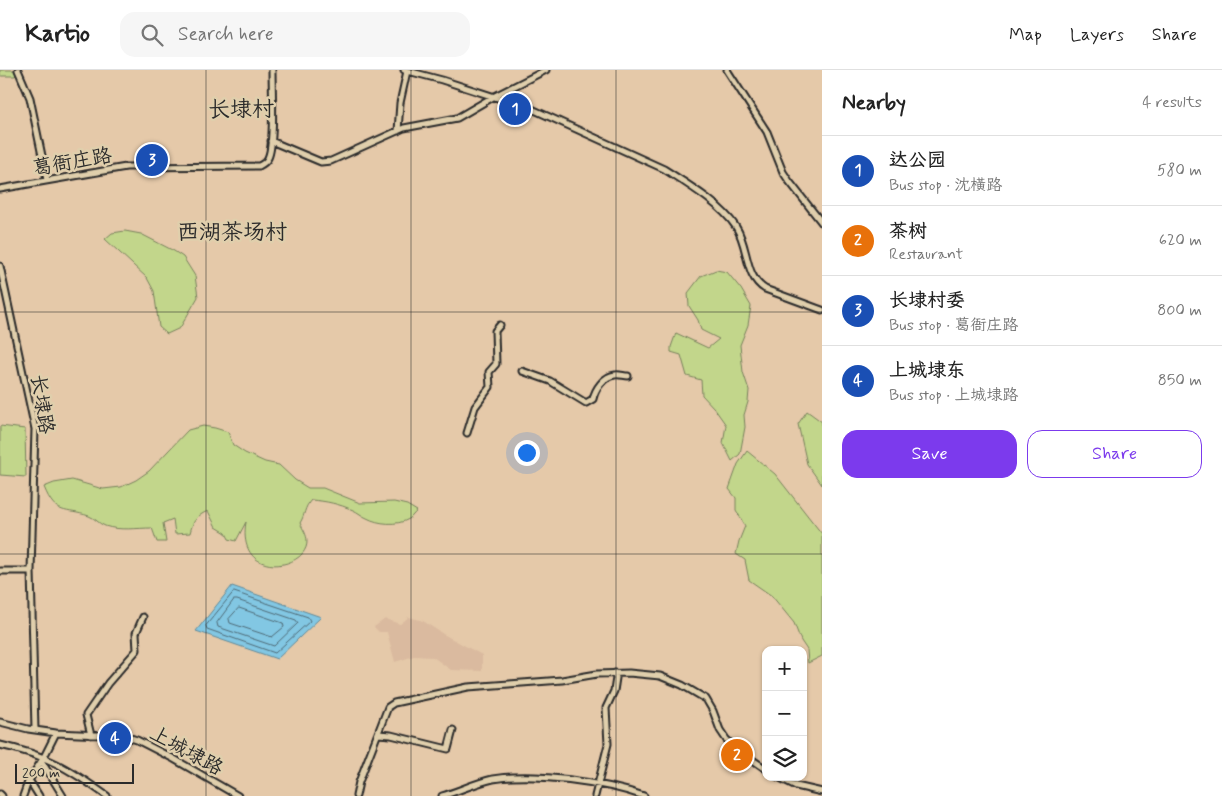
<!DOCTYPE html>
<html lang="en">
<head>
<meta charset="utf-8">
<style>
	:root { --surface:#fff; --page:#f6f6f6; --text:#222; --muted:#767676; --line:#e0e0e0; --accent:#7c3aed }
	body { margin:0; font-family:Mynerve,"LXGW WenKai TC",sans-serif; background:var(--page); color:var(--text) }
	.controls { position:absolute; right:15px; bottom:15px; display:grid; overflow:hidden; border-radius:10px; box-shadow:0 1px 4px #0004 }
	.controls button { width:45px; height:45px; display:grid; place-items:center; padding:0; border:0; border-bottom:1px solid var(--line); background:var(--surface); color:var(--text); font:25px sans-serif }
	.scale { position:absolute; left:15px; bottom:12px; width:119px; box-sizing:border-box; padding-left:5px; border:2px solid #2b2b2b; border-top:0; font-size:14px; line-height:18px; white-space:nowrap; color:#2b2b2b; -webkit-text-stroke:4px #e0cfac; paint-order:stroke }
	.you { position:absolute; left:526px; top:382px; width:18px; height:18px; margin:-12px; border:4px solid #fff; border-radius:50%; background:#1a73e8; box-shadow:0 0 0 8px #1a73e833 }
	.badge { display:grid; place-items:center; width:32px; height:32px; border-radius:50%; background:var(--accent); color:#fff; font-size:16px; font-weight:700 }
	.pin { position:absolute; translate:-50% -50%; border:2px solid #fff; box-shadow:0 1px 5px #0006 }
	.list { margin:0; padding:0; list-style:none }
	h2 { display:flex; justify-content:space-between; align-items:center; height:65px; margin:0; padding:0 20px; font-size:21px }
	h2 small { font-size:16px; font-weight:400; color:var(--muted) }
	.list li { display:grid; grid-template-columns:32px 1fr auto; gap:15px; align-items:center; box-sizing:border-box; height:70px; padding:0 20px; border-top:1px solid var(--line) }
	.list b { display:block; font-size:19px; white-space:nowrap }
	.list p { margin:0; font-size:16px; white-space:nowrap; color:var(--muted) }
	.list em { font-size:16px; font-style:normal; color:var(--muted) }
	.actions { display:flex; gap:10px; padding:15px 20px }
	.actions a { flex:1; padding:11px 0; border:1px solid var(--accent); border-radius:15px; text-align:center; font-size:18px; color:var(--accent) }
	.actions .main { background:var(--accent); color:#fff }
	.icon { flex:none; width:28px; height:28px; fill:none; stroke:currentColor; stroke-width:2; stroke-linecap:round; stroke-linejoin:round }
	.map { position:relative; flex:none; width:822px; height:726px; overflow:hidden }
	header { display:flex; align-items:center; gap:30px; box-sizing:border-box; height:70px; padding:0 25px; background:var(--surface); border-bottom:1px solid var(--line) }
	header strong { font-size:24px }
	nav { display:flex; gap:28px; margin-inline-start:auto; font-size:18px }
	.search { width:350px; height:45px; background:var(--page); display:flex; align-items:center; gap:12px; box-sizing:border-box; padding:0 18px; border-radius:15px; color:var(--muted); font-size:19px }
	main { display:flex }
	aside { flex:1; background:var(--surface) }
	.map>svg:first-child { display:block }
	.built { fill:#daba9f }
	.green { fill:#c2d68b; stroke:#76805b }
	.water { fill:#82c7e3; stroke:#5f8999 }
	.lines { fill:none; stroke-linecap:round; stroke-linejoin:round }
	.shore { stroke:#4e6975; stroke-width:1 }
	.minor-casing { stroke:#2b2b2b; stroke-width:9 }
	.minor { stroke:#e0cfac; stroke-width:5 }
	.grid { fill:none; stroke:#2b2b2b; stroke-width:1; stroke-opacity:0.55 }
	.labels { text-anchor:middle; stroke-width:5; stroke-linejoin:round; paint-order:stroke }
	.street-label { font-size:20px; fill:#2b2b2b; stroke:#e0cfac }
	.quarter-label { font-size:22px; fill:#2b2b2b; stroke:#e0cfac }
</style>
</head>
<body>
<header>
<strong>Kartio</strong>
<div class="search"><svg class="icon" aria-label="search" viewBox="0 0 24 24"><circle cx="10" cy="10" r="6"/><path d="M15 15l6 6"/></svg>Search here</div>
<nav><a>Map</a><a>Layers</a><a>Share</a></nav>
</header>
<main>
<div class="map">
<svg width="822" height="726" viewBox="0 0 822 726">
	<rect width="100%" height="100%" fill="#e5c9a9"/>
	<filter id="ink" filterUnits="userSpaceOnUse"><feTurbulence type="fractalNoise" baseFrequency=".02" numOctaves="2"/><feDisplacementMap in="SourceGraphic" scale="10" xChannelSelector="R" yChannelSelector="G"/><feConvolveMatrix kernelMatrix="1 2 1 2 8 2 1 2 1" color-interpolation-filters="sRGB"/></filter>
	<g filter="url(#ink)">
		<!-- built -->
		<path class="built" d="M409 547 423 551 443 564 482 585V601L451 600 433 587 414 586 395 592 387 562H379L374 557 385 549 400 554Z"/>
		<!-- green -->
		<path class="green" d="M0 0H15L17 4 15 6H0Z
			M125 161 141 164 174 181 183 187 195 206 198 227 180 258 167 264 159 257 154 221 147 208 105 169 112 163Z
			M716 200 727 202 741 219 751 236 748 255 740 275 743 302 749 320 748 332 744 345 745 357 740 384 732 391 723 373 726 355 714 338 702 325 701 310 687 306 681 285 671 282V277L676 263 708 278 719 269 701 260 698 250 689 236 688 223 701 206Z
			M807 341 822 352V415L807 394 798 354Z
			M0 356 25 359 26 407 0 405Z
			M203 356 215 358 228 362 233 375 245 383 265 392 279 395 295 410 308 418H323L360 433 394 432 407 435 417 441C414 443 412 447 409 449 397 456 378 454 367 448 362 446 358 442 353 440 339 434 326 431 311 430 304 438 305 445 300 453 303 459 307 465 307 471 308 500 236 512 246 452L236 471 229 469 226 463 216 457 208 441C196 446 193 451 190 463L175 464 173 449 163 453 166 472H157L152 458C137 458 119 461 105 456 99 454 95 448 89 446 65 438 56 447 44 417L54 413 72 410 103 419 121 417 136 410 149 401 188 360Z
			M747 381 775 404 822 464V586L808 593 807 580 801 571 794 553 772 526 749 510 745 490 736 484 739 471 745 456 736 440V428L729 419 738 394Z"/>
		<!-- water -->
		<path class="water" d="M232 516 321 547 277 589 196 561Z"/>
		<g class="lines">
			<!-- shore -->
			<path class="shore" d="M234 522 308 547 310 551 275 583 207 559 206 556Z
				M234 530H237L296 550 298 553 274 576 218 557 217 553Z
				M239 538 283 553 284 557 272 567 230 553 229 549Z"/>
			<!-- minor casing -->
			<g class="minor-casing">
				<path id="minor" d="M18 0 30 28 47 110
					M404 0 442 10 532 39 664 99C687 114 721 134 736 157 749 177 744 206 765 219L822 240
					M727 0 767 62 783 102 789 111 822 153
					M398 61 400 33 407 1
					M271 71 321 92 331 91 404 58 457 48 493 27 546 0
					M0 119 126 97 259 96C263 94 266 92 268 88 275 74 272 19 272 0
					M0 196 35 359 31 501 35 660
					M522 301 550 311 586 333 593 329C595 319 604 306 615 305 619 304 624 306 628 306
					M467 363 475 337 490 317 489 302 496 294 495 261 500 255
					M0 501H31
					M0 652 28 659 56 663 124 666 137 670 174 689 238 726
					M378 664 391 665 448 679 453 660
					M91 665 86 645 108 613 137 580 136 563 143 547
					M0 675C47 685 68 698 107 726
					M42 692 63 726
					M778 707 796 716 822 722
					M29 710 39 726
					M0 724 2 726
					M23 726 28 712 44 687 56 663
					M356 726 359 712 388 637 394 633 468 617 562 610 597 604 629 603 660 606 682 615 706 629 713 641 720 660 726 669 738 680 766 699
					M442 726C459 721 475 713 493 709 534 702 604 712 644 726
					M595 726 608 674 606 638 614 621 616 608 615 603"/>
			</g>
			<!-- minor -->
			<use href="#minor" class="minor"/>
		</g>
	</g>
	<!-- grid -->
	<path class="grid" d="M206 0V726M411 0V726M616 0V726M0 242H822M0 484H822"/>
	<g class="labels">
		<!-- street labels -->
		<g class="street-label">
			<text transform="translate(72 91) rotate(-10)" y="7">葛衙庄路</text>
			<text transform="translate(43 334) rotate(81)" y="7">长埭路</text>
			<text transform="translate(187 680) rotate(29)" y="7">上城埭路</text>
		</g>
		<!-- quarter labels -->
		<g class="quarter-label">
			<text x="241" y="46">长埭村</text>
			<text x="232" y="169">西湖茶场村</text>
		</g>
	</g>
</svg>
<div class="controls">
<button>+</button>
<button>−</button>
<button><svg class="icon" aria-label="layers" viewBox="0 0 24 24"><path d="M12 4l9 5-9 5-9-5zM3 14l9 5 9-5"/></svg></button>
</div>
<div class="scale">200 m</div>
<div class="you"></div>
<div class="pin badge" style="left:515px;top:39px;background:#1a4fb4">1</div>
<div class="pin badge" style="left:737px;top:685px;background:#e8710a">2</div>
<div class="pin badge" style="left:152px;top:90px;background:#1a4fb4">3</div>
<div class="pin badge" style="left:115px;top:668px;background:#1a4fb4">4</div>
</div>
<aside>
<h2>Nearby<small>4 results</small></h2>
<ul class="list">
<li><span class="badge" style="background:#1a4fb4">1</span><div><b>达公园</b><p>Bus stop · 沈横路</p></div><em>580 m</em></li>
<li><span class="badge" style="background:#e8710a">2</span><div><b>茶树</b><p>Restaurant</p></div><em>620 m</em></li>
<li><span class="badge" style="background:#1a4fb4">3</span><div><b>长埭村委</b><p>Bus stop · 葛衙庄路</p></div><em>800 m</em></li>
<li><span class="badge" style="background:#1a4fb4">4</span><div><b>上城埭东</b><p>Bus stop · 上城埭路</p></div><em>850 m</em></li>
</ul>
<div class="actions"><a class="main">Save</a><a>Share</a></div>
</aside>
</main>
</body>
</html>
